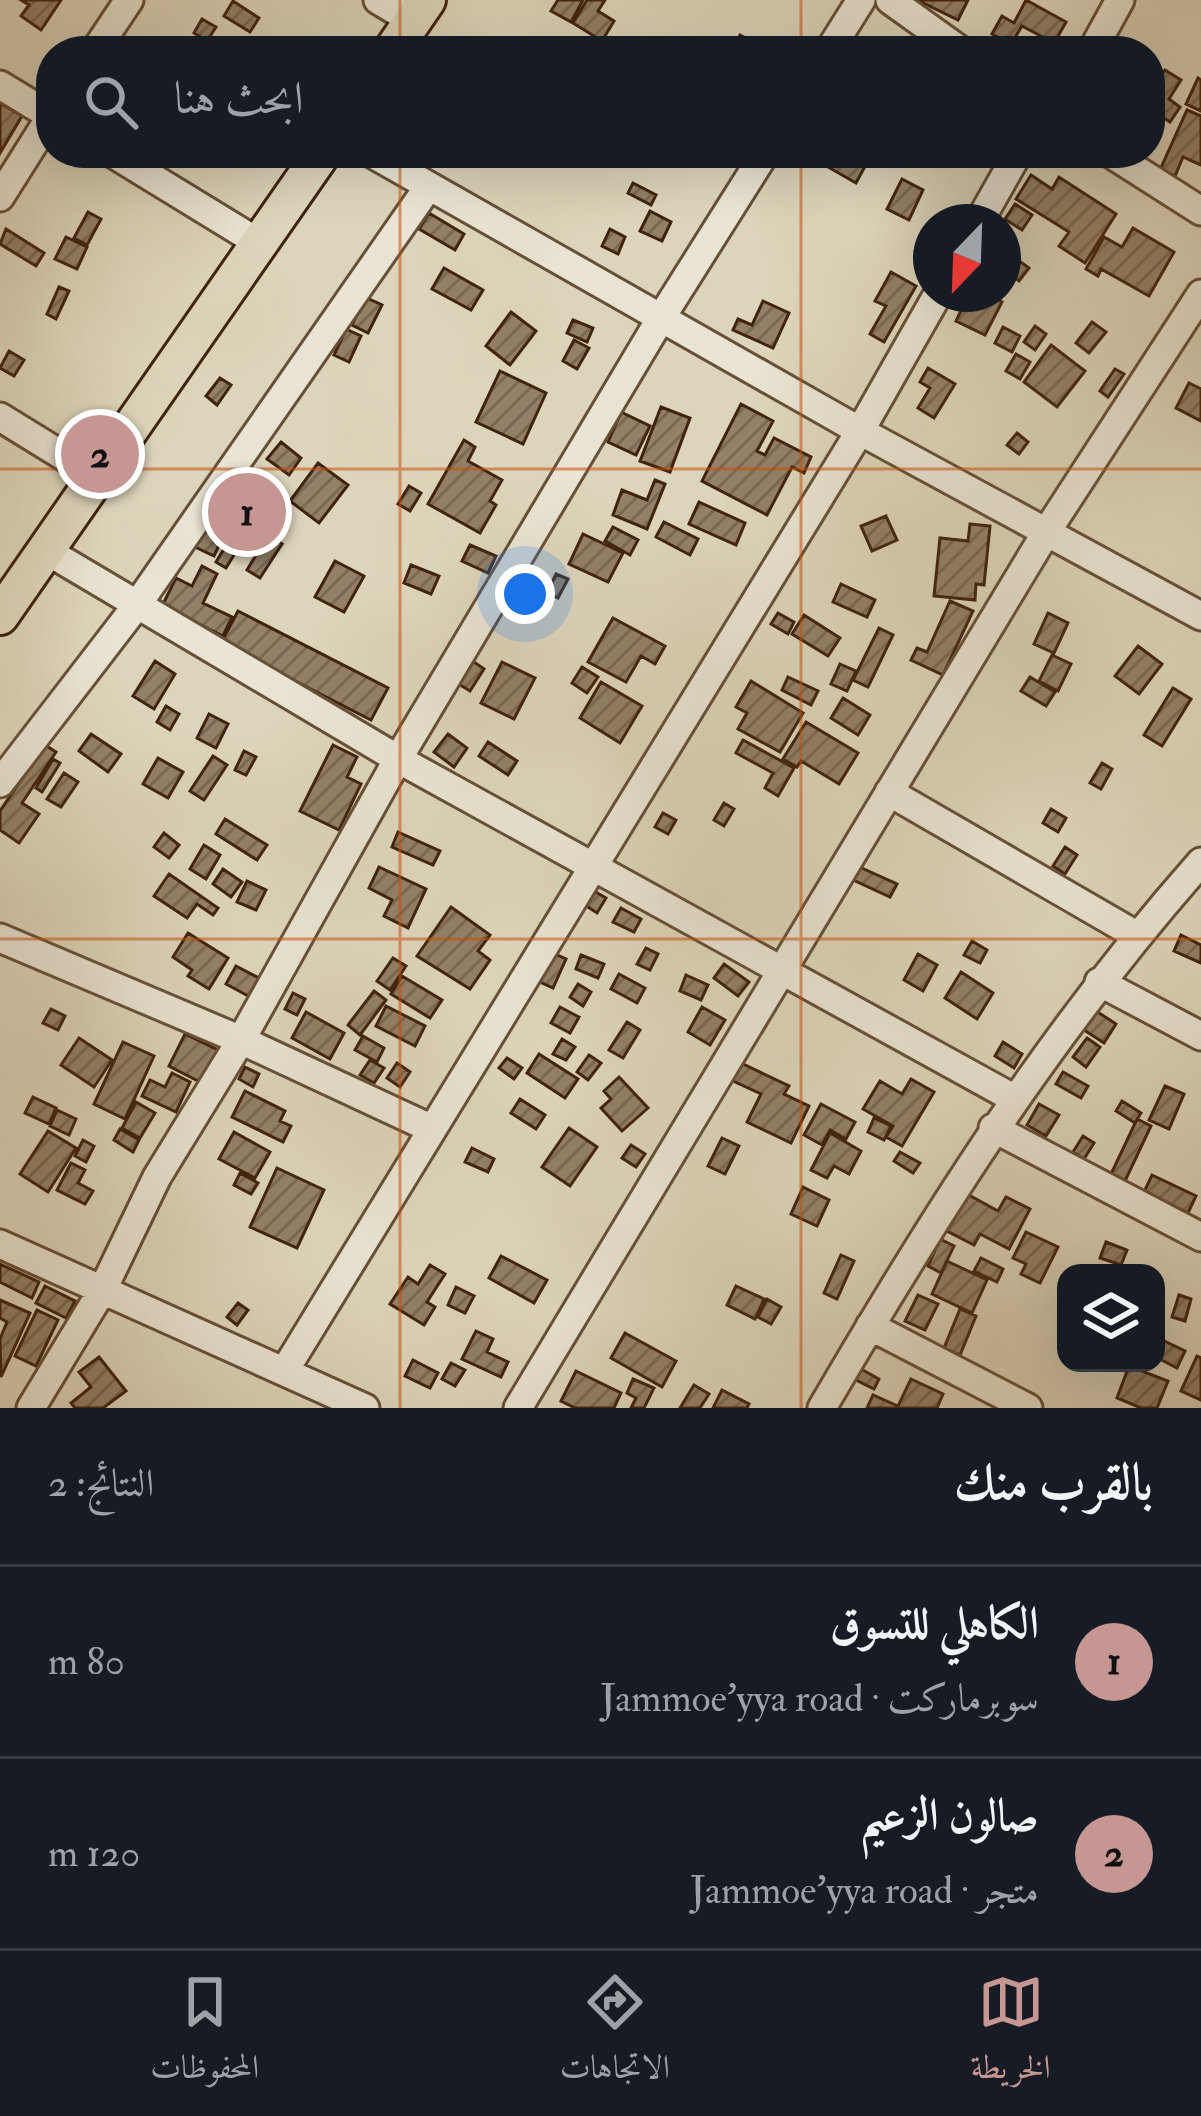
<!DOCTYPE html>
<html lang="ar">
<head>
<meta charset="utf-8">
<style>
	:root { --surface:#171b24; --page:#242831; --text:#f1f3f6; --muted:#9ea1a6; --line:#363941; --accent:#c59692 }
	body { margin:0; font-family:"IM FELL Double Pica",Amiri,serif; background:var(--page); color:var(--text); direction:rtl }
	.controls { position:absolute; right:36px; bottom:36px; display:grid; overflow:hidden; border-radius:24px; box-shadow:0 12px 48px #0002 }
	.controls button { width:108px; height:108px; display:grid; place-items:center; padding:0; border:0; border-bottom:3px solid var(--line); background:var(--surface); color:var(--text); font:60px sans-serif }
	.compass { position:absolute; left:913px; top:204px; width:108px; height:108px; border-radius:50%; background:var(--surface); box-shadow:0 12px 48px #0002; rotate:203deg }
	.you { position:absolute; left:525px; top:594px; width:42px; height:42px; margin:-30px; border:9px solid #fff; border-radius:50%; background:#1a73e8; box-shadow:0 0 0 18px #1a73e833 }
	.badge { display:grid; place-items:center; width:78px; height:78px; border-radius:50%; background:var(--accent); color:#111; font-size:39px; font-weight:700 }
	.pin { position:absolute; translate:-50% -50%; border:6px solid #fff; box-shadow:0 3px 12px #0006 }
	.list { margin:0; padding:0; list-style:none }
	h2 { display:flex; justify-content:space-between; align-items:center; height:156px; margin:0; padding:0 48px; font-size:51px }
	h2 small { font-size:39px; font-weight:400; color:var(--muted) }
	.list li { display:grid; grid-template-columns:78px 1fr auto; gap:36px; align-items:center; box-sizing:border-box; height:192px; padding:0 48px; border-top:3px solid var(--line) }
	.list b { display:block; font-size:45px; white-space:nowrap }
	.list p { margin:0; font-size:39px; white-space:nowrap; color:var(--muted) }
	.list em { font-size:39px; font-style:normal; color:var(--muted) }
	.icon { flex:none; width:66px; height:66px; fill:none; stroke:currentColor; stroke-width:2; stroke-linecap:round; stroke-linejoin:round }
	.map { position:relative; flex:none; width:1201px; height:1408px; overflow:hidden; direction:ltr }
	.search { position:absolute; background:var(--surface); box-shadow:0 12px 48px #0002; left:36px; right:36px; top:36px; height:132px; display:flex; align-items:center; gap:30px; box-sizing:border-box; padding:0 42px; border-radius:48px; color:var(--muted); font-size:45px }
	.sheet { height:540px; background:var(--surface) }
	nav { display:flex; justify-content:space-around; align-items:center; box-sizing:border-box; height:168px; border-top:3px solid var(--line); background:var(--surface); font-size:33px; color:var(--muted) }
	nav a { display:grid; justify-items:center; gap:6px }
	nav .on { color:var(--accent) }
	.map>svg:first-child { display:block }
	.building { fill:url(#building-hatch); stroke:#40230d; stroke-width:3 }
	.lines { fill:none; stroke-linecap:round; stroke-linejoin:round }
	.minor-casing { stroke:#675038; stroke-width:33 }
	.major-casing { stroke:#40230d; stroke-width:42 }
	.minor { stroke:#e9e4d3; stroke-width:27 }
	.major { stroke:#ddd5bb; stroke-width:36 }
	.grid { fill:none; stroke:#c64e0c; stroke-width:3; stroke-opacity:0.55 }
</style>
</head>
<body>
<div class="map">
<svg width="1201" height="1408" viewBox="0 0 1201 1408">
	<defs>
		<pattern id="building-hatch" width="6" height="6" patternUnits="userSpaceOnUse" patternTransform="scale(3)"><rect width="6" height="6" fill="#928067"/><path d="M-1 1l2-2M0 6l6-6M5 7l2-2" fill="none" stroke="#796853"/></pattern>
	</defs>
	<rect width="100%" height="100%" fill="#ddd5bb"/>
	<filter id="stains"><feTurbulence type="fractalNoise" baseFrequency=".00167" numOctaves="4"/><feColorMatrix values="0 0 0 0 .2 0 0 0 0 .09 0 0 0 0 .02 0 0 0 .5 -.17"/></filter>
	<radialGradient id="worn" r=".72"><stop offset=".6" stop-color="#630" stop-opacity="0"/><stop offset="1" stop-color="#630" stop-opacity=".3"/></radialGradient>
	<!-- building -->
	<path class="building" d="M21 0H61L41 30 21 16 29 5Z
		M558 0H583L571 22 551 11Z
		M587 0H605L598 11 614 21 602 41 573 23Z
		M917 0H968L958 20Z
		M1026 0 1066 22 1054 43 1022 26 1011 44 992 34 1002 16 1014 23Z
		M233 1 259 18 250 32 224 16Z
		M202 19 216 27 207 41 194 33Z
		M740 35 772 51H732Z
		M1165 70 1181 80 1169 99 1180 107 1170 122 1150 109V92Z
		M1198 78 1201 80V111L1186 104Z
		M0 103 22 116 0 153Z
		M1187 110 1201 116V165L1183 157 1175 176 1160 170Z
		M835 153H863L870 157 856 183 828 167Z
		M1031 175 1052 189 1059 177 1116 214 1085 263 1059 246 1069 232 1016 199Z
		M902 179 923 190 909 220 887 209Z
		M633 183 656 195 651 205 628 193Z
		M1015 204 1032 215 1022 230 1005 219Z
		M650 211 671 222 662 241 640 231Z
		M88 212 101 219 87 245 74 238Z
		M429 213 464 234 455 250 419 229Z
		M1133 228 1174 252 1149 296 1101 269 1098 276 1086 269 1104 237 1122 247Z
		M6 229 44 253 36 266 0 244Z
		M610 229 625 237 618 254 602 246Z
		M66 237 87 247 77 269 55 259Z
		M1015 258 1029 268 1019 281 1006 271Z
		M444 268 483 290 471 310 432 289Z
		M891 272 916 286 884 342 870 334 886 306 875 301Z
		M59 287 69 291 56 319 47 314Z
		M969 294H986L1002 302 985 335 956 321Z
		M365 297 382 305 368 333 352 325Z
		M763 301 789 313 773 348 733 330 738 319 752 325Z
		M511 312 536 331 510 365 486 346Z
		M573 320 593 328 587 342 567 333Z
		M1092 322 1106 332 1089 353 1076 343Z
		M1035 326 1046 334 1035 350 1024 342Z
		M1003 327 1020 336 1012 352 995 343Z
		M346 329 361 336 349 362 334 355Z
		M574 340 589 348 577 369 563 361Z
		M1051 345 1085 371 1057 407 1024 382Z
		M9 351 24 360 14 376 0 368Z
		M1016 354 1030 362 1020 379 1006 371Z
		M928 368 955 384 934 418 918 408 930 388 920 382Z
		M1115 369 1124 374 1108 397 1100 391Z
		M500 371 546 393 523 444 476 422Z
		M220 378 231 385 217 405 206 396Z
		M1189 383 1201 389V421L1176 408Z
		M741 404 773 421 757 451 765 455 774 438 811 457 804 473 792 467 767 515 702 481Z
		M661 407 690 418 670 472 640 461Z
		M621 412 650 426 636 455 608 442Z
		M1017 433 1028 442 1019 454 1007 445Z
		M464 440 475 447 468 461 502 480 490 501 496 505 480 533 428 504Z
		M281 442 301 458 289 475 267 459Z
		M318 463 348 485 319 523 290 501Z
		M655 480 665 484 647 529 613 515 622 490 647 500Z
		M409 486 421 493 410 511 398 504Z
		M212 498 236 509 214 556 191 545Z
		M699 502 745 523 736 545 689 524Z
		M886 516 897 540 872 551 861 526Z
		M243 518 253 524 226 568 216 562Z
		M664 522 698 539 690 555 656 537Z
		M970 524 990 526 984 585 976 584 975 600 934 596 940 538 968 541Z
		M613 527 638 540 630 555 605 541Z
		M583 534 623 553 608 582 569 564Z
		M268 535 282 544 260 578 247 570Z
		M470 545 496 556 488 573 462 561Z
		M335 561 364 576 344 612 315 597Z
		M411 565 439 576 431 594 404 583Z
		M202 566 217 574 203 603 232 617 223 636 162 606 176 578 192 586Z
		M556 574 568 579 558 598 547 593Z
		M841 584 875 600 867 617 833 602Z
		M950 601 973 611 943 675 911 660 917 648 927 652Z
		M238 611 388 688 371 720 221 643Z
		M778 613 794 622 788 634 771 624Z
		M1048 613 1068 623 1054 653 1034 644Z
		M804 615 840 638 828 656 792 634Z
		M613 618 665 646 655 664 641 656 626 682 588 662Z
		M879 628 893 635 868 687 853 680Z
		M1138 646 1162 664 1139 694 1115 676Z
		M1052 655 1071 664 1058 691 1039 681Z
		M471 660 484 669 470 691 457 683Z
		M155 661 175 674 154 709 133 696Z
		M502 662 535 678 514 719 481 703Z
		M840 664 856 671 847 691 831 684Z
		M582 667 598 677 587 693 572 683Z
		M788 677 818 691 811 705 782 690Z
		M1030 677 1055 692 1046 706 1021 691Z
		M751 681 803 713 780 752 738 729 747 713 736 707Z
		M601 682 642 706 620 743 580 718Z
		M1173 688 1191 699 1162 746 1144 735Z
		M843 698 870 715 858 735 831 718Z
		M166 706 179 714 170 730 157 722Z
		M209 714 228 724 216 748 197 738Z
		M806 722 858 753 839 784 801 761 797 767 783 759Z
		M91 734 121 754 108 772 79 751Z
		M448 734 467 748 454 767 434 752Z
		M743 740 794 768 778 796 765 788 773 773 736 753Z
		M488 742 517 761 508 775 479 756Z
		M45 745 56 752 22 803 39 814 19 843 0 830V811Z
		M333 745 357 757 347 777 361 784 339 830 300 811Z
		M244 751 256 757 246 775 235 770Z
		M213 756 227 765 204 800 190 791Z
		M158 758 183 772 168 798 143 784Z
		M53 759 60 763 42 792 36 788Z
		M1102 763 1112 769 1101 789 1090 783Z
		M64 773 78 782 61 807 47 799Z
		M724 803 734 809 724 826 714 820Z
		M1051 809 1066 818 1058 832 1043 823Z
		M663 813 676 820 668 834 655 827Z
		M225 819 267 845 257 860 216 834Z
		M398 832 440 851 433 865 392 847Z
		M164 833 179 845 169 858 154 847Z
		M204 845 220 855 206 879 190 869Z
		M1065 847 1077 855 1065 874 1053 866Z
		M855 865 897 884 890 897 849 878Z
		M379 867 426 889 408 928 384 916 392 900 369 888Z
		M223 869 242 882 231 897 213 884Z
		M169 874 218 908 213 915 197 904 187 918 154 896Z
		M247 881 266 890 256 910 237 902Z
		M594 891 606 898 597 913 585 905Z
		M451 907 490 935 478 951 490 960 470 989 417 956Z
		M621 908 641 919 634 932 613 922Z
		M188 933 228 958 209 989 188 976 192 970 173 957Z
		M1181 935 1201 945V963L1174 951Z
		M972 941 987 950 980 963 964 955Z
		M646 948 658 954 650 970 637 964Z
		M553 953 566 959 553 988 540 982Z
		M918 954 937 965 923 991 904 980Z
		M581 955 604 964 598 978 576 969Z
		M393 958 406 966 390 990 377 981Z
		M724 964 749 982 738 996 714 978Z
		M236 966 259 978 250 997 226 984Z
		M961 972 993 993 977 1019 945 998Z
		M619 974 645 988 637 1003 611 989Z
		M686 975 708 985 701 1000 680 991Z
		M402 976 442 1000 430 1018 391 994Z
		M578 984 591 992 583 1006 570 997Z
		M374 991 386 1000 360 1035 348 1025Z
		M293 993 305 999 297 1015 285 1009Z
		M386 1006 425 1026 415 1046 376 1026Z
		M560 1007 579 1017 570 1033 551 1023Z
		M702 1007 725 1020 710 1045 688 1032Z
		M1090 1007 1116 1024 1104 1043 1078 1026Z
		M51 1009 65 1016 58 1030 43 1023Z
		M306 1012 344 1033 330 1059 292 1038Z
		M627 1022 640 1030 623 1058 609 1050Z
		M185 1034 218 1050 202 1083 169 1066Z
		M363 1036 384 1048 377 1062 355 1050Z
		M79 1038 112 1060 94 1087 61 1065Z
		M1087 1038 1100 1047 1086 1067 1073 1057Z
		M562 1039 575 1047 566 1060 553 1054Z
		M123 1042 154 1056 125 1119 94 1104Z
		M1003 1042 1022 1054 1014 1068 995 1056Z
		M539 1054 578 1079 565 1098 527 1073Z
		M589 1055 601 1063 588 1080 577 1072Z
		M507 1058 522 1068 514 1079 499 1068Z
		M370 1060 384 1068 374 1083 360 1075Z
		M739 1062 789 1086 784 1094 809 1106 791 1143 747 1122 761 1094 731 1080Z
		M397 1063 410 1072 400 1087 387 1078Z
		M245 1067 259 1074 253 1087 239 1079Z
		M1063 1072 1088 1086 1081 1098 1056 1084Z
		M172 1073 190 1082 176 1112 142 1096 150 1080 165 1087Z
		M619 1077 648 1108 622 1131 601 1108 611 1099 604 1091Z
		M911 1079 934 1092 902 1146 886 1137 893 1126 863 1109 880 1081 902 1094Z
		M1165 1086 1184 1094 1169 1129 1149 1120Z
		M245 1091 285 1111 280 1121 291 1126 283 1142 232 1117Z
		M33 1097 56 1108 49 1124 25 1113Z
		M520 1099 545 1115 536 1129 511 1113Z
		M1122 1101 1141 1113 1135 1123 1116 1111Z
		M136 1102 155 1113 140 1138 122 1128Z
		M821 1104 855 1122 846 1139 830 1130 822 1145 804 1135Z
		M1039 1104 1059 1115 1046 1136 1027 1125Z
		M57 1110 76 1119 69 1135 50 1126Z
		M874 1118 891 1126 884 1140 868 1132Z
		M1137 1119 1151 1126 1125 1181 1111 1174Z
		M569 1128 597 1147 570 1186 542 1167Z
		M120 1129 139 1140 133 1152 114 1140Z
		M48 1131 76 1148 48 1192 20 1174Z
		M234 1132 270 1152 255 1178 219 1159Z
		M830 1133 861 1151 849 1174 834 1166 827 1178 811 1170Z
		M1083 1136 1094 1143 1084 1159 1073 1152Z
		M722 1138 739 1146 725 1174 708 1166Z
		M83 1140 94 1146 86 1162 75 1156Z
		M631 1145 645 1154 636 1167 622 1158Z
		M472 1148 494 1159 488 1172 465 1162Z
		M900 1152 920 1163 913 1173 894 1161Z
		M71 1163 85 1170 78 1183 93 1191 85 1204 57 1190Z
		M277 1168 324 1190 297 1248 250 1227Z
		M240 1173 258 1183 251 1194 234 1185Z
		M1152 1175 1196 1196 1188 1213 1144 1192Z
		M803 1187 829 1200 817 1226 791 1214Z
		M967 1194 998 1211 1006 1197 1030 1209 1009 1249 980 1234 974 1245 947 1231Z
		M1026 1232 1058 1247 1040 1283 1021 1274 1026 1264 1013 1258Z
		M940 1239 954 1246 941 1273 928 1266Z
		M1106 1242 1127 1250 1121 1265 1100 1258Z
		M841 1255 854 1261 837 1299 824 1293Z
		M501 1256 547 1280 534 1303 489 1278Z
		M981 1258 1003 1269 997 1282 974 1271Z
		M947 1261 987 1280 972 1313 932 1294Z
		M0 1264 39 1282 32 1298 0 1282Z
		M430 1265 445 1274 427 1302 435 1307 424 1325 390 1304 408 1277 418 1284Z
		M45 1286 75 1301 66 1318 36 1303Z
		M736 1286 764 1299 755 1319 727 1305Z
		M456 1287 474 1296 465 1313 448 1305Z
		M918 1295 938 1304 925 1330 905 1321Z
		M1179 1295 1191 1299 1185 1321 1172 1317Z
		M767 1299 781 1307 771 1324 758 1317Z
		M0 1300 30 1313 1 1377 0 1339 7 1322 0 1318Z
		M238 1303 248 1310 237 1325 227 1317Z
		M960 1309 976 1316 960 1355 944 1348Z
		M37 1310 58 1320 36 1366 15 1356Z
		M476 1331 493 1339 487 1352 508 1362 501 1377 462 1359Z
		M625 1333 676 1361 662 1387 611 1358Z
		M1156 1337 1185 1351 1177 1368 1156 1357Z
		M1197 1356 1201 1358V1400L1181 1391Z
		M99 1357 126 1391 103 1408H75L71 1403 91 1387 79 1372Z
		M413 1360 438 1373 430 1388 405 1376Z
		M451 1363 465 1370 455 1386 442 1379Z
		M1129 1366 1168 1381 1157 1408H1141L1117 1398Z
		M861 1369 879 1379 874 1389 856 1380Z
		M576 1371 621 1393 614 1408H575L561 1401Z
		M633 1379 654 1388 644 1408H631L636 1398 627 1393Z
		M911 1379 943 1394 937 1408H867L873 1395 898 1406Z
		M694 1385 709 1394 700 1408H680Z
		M722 1390 749 1404 747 1408H713Z"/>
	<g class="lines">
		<!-- minor casing -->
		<g class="minor-casing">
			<path id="minor" d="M378 0 413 21
				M890 0 961 51
				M95 51 129 0
				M829 51 861 0
				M1092 51 1120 0
				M0 85 51 116
				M112 153 259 243
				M371 153 860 431 1201 616
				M1110 153 1201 211
				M0 197 51 116
				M979 222 1018 153
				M0 417 99 478
				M47 551 398 759 1013 1098
				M0 783 137 605 429 186
				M889 792 1136 935
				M0 938 241 1040 430 1128
				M1099 982 1201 1036
				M993 1128 1201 1237
				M0 1244 365 1408
				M870 1326 1028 1408
				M285 1370 860 431 938 294
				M31 1408 103 1289 157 1177 241 1040 398 759 661 318 765 153
				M518 1408 1047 531 1201 294
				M822 1408C937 1211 1050 1033 1201 862"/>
		</g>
		<!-- major casing -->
		<g class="major-casing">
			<path id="major" d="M392 51 427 0
				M0 616 322 153"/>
		</g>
		<!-- minor -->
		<use href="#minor" class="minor"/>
		<!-- major -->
		<use href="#major" class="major"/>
	</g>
	<!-- grid -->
	<path class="grid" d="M400 0V51M801 0V51M400 153V1408M801 153V1408M0 469H1201M0 939H1201"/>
	<rect width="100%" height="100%" filter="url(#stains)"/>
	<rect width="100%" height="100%" fill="url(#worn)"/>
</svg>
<div class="controls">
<button><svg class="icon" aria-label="layers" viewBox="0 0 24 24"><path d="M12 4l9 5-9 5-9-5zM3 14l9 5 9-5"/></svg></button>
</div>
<svg class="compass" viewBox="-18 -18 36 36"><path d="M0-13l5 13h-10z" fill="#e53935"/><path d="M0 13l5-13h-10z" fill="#9ea1a6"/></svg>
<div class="you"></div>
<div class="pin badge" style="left:247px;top:512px">1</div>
<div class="pin badge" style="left:100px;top:454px">2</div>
<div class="search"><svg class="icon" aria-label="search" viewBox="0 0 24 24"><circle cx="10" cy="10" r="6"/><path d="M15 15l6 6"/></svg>ابحث هنا</div>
</div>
<section class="sheet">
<h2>بالقرب منك<small>النتائج: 2</small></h2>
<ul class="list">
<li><span class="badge">1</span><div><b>الكاهلي للتسوق</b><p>سوبرماركت · Jammoe'yya road</p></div><em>80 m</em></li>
<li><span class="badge">2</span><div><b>صالون الزعيم</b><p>متجر · Jammoe'yya road</p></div><em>120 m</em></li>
</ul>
</section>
<nav>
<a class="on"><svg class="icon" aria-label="map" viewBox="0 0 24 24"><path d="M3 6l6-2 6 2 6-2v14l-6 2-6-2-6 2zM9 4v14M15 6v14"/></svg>الخريطة</a>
<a><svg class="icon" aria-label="directions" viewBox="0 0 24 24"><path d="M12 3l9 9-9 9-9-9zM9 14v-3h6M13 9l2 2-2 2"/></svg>الاتجاهات</a>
<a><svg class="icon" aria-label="saved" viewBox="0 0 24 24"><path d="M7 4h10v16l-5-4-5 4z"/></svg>المحفوظات</a>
</nav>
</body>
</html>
